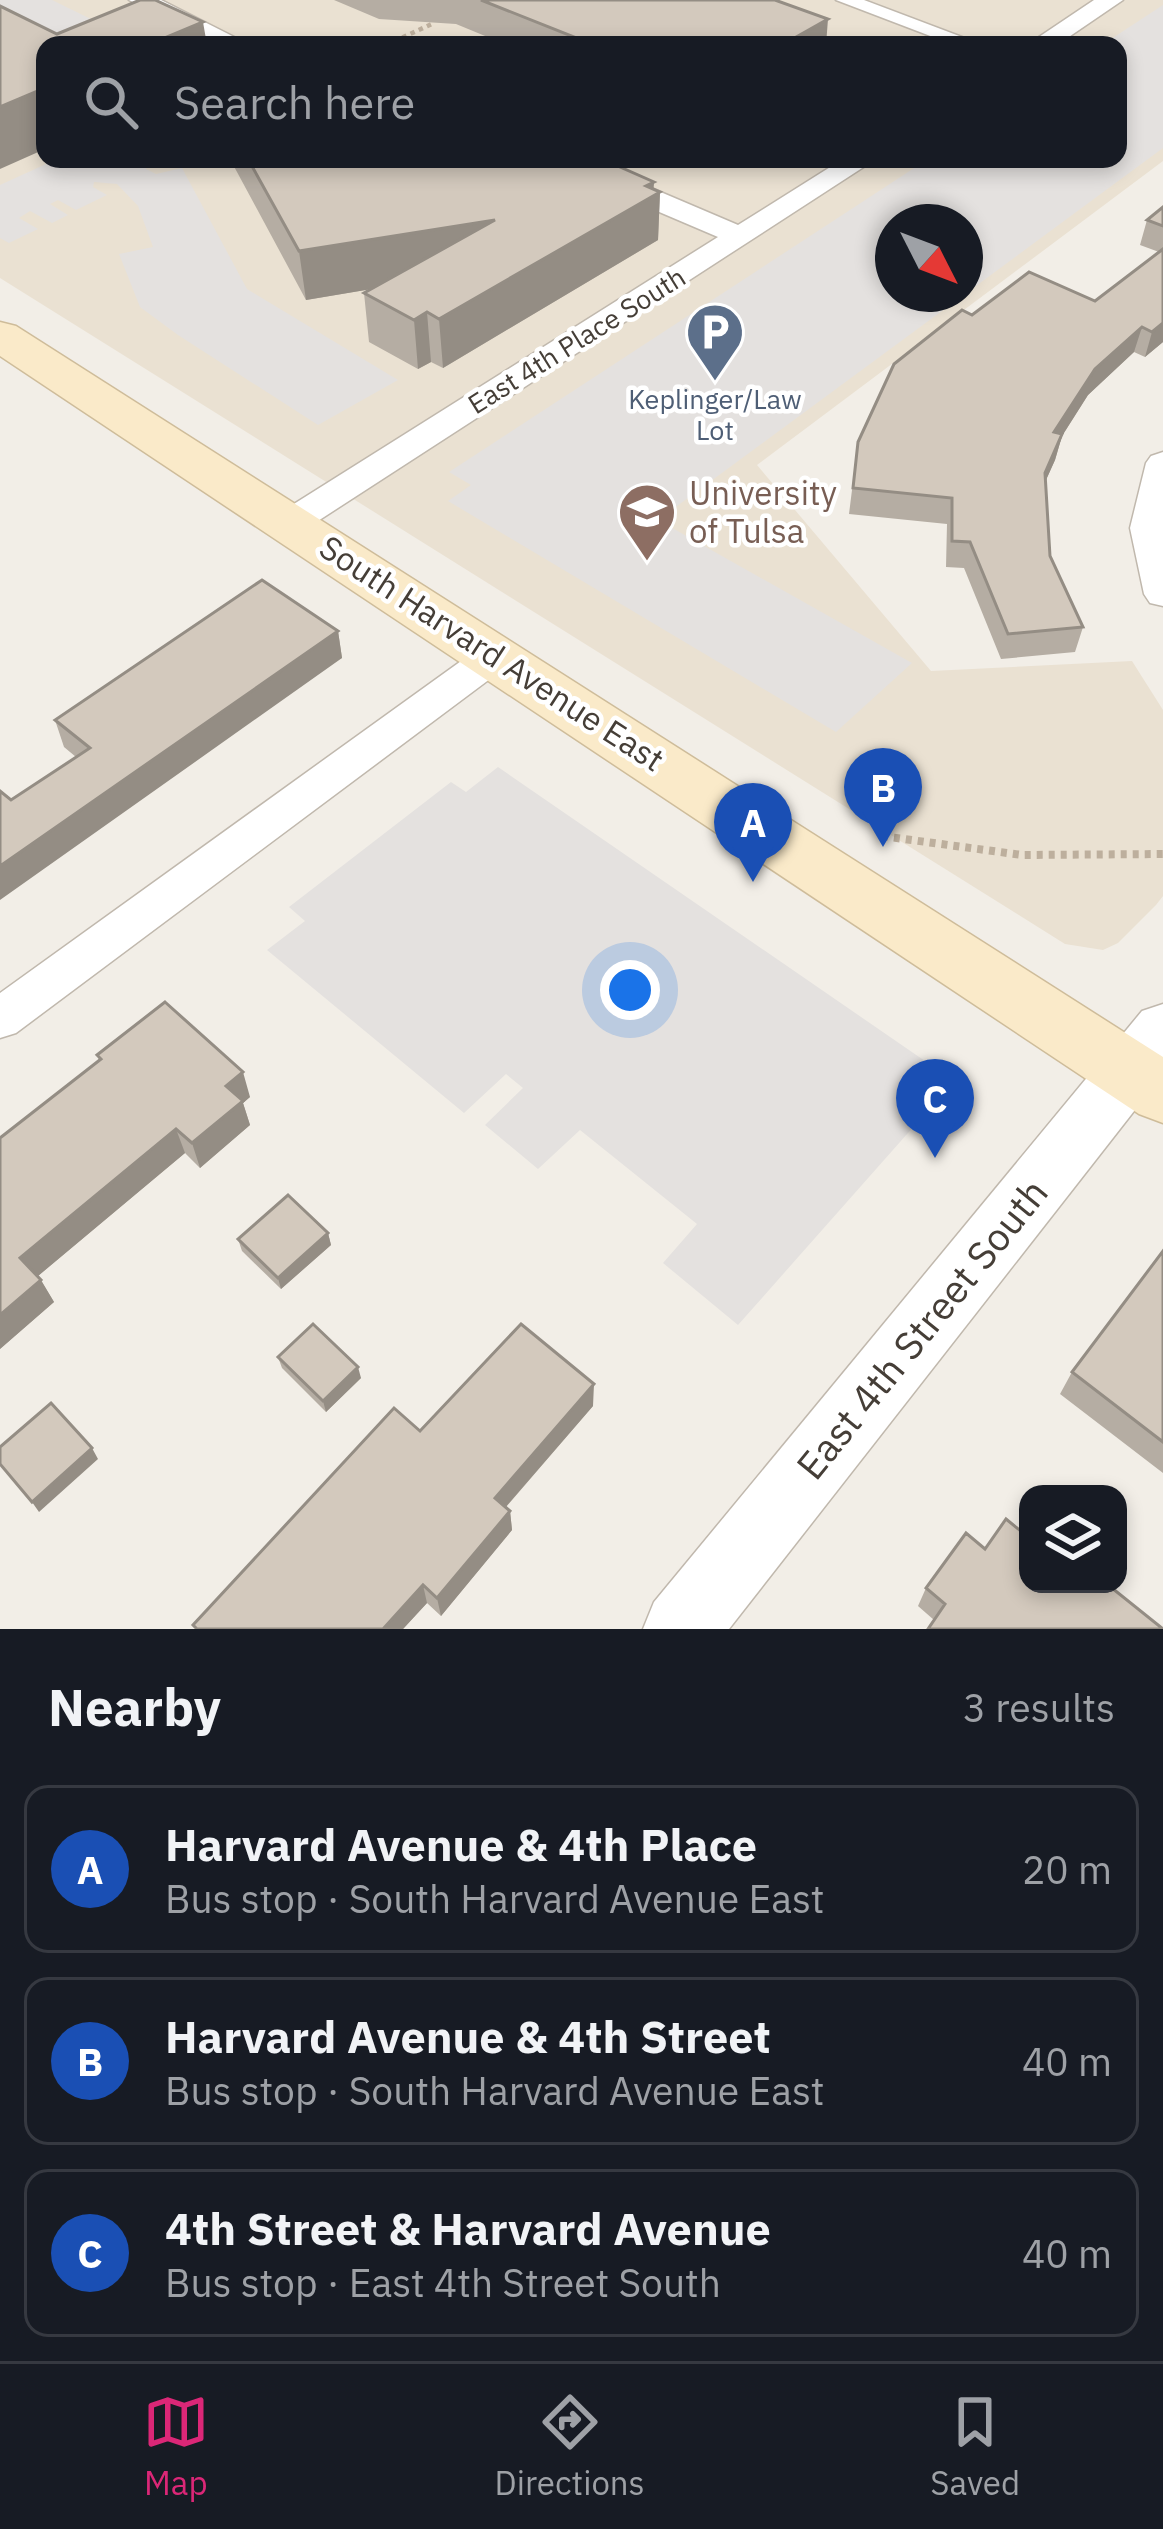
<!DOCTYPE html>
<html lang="en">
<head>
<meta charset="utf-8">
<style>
	:root { --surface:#171b24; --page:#20242c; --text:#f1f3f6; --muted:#9ea1a6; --line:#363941; --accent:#db2777 }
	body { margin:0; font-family:"IBM Plex Sans",sans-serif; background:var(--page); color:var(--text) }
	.controls { position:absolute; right:36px; bottom:36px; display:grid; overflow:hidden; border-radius:24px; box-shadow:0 6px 18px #0003 }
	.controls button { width:108px; height:108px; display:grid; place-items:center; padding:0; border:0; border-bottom:3px solid var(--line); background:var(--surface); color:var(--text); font:60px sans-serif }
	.compass { position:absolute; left:875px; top:204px; width:108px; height:108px; border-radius:50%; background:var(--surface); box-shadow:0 6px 18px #0003; rotate:132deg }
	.you { position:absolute; left:630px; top:990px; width:42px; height:42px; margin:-30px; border:9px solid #fff; border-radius:50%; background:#1a73e8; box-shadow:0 0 0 18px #1a73e833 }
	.badge { display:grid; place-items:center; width:78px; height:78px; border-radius:50%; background:var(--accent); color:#fff; font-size:39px; font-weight:700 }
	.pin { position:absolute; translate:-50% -99px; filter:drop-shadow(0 3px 6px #0008) }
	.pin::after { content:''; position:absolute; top:63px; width:42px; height:36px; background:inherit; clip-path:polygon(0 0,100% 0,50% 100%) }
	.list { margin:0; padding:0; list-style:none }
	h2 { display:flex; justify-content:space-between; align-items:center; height:156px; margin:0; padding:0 48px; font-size:51px }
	h2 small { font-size:39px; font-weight:400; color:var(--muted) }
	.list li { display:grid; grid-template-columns:78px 1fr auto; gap:36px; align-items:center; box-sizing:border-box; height:168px; margin:0 24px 24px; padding:0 24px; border:3px solid var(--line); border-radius:24px }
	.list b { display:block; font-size:45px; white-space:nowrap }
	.list p { margin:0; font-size:39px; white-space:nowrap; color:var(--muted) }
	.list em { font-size:39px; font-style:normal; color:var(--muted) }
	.icon { flex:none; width:66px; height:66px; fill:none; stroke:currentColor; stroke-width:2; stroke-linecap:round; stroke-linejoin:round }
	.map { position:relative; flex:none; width:1163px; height:1629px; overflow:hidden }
	.search { position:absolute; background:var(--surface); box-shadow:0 6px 18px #0003; left:36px; right:36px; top:36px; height:132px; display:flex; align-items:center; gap:30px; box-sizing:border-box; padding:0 42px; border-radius:24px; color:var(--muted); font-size:45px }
	.sheet { height:732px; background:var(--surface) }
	nav { display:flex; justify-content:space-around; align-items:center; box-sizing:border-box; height:168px; border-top:3px solid var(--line); background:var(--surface); font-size:33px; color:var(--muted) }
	nav a { display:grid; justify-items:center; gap:6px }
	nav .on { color:var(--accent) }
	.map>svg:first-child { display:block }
	.education { fill:#eae1d2; fill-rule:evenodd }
	.parking { fill:#e4e1df }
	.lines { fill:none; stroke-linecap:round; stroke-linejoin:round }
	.pedestrian-casing { stroke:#c0b8ad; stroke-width:3 }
	.minor-casing { stroke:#c0b8ad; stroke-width:3 }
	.tertiary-casing { stroke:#c0b8ad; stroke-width:3 }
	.secondary-casing { stroke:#cebc9a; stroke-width:3 }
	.path-far1 { stroke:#bdaf9d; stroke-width:4.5; stroke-dasharray:4.5 4.5; stroke-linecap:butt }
	.path { stroke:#bdaf9d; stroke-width:8; stroke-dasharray:6 6; stroke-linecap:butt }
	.pedestrian { fill:#fff; fill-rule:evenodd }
	.minor { fill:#fff; fill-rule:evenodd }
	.tertiary { fill:#fff; fill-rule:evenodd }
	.secondary { fill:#faeac9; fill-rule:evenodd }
	.wall { fill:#b5ada3 }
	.shaded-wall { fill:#948d84 }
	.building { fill:#d3c9bd; stroke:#948d84; stroke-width:3 }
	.labels { text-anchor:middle; stroke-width:9; stroke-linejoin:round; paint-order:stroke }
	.far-street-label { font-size:27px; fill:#453e37; stroke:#fff }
	.far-service-label { font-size:27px; fill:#4e5e75; stroke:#fff }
	.education-label { font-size:33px; fill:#785e54; stroke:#fff; text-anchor:start }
	.street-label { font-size:33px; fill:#453e37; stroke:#fff }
	.near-street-label { font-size:39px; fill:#453e37; stroke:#fff }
</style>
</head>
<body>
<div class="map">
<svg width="1163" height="1629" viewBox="0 0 1163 1629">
	<rect width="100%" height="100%" fill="#f2eee7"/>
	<!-- education -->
	<path class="education" d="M0 0H1163V161L757 465 931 671 1132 661 1163 710V896L1156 905 1118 943 1103 950 1065 944 0 278ZM45 45H1118V159H45ZM893 222H965V294H893Z"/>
	<!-- parking -->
	<path class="parking" d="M0 0H52L97 22 57 45 0 38Z
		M1163 5V148L965 294V222H893V294H965L658 520 912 663 836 732 448 501 471 485 449 472 928 159H1118V45H1102Z
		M57 159H149L146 169 156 174 182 168 247 289 398 380 318 425 178 335 140 307 119 254 153 247 138 206 117 184 94 182 93 187 107 195 76 210 58 200 50 204 68 215 52 223 30 211 19 218 38 229 9 243 0 238V185Z
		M498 767 954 1081 738 1325 663 1263 697 1224 580 1130 538 1169 485 1125 523 1088 506 1074 464 1113 267 950 305 921 289 907 451 782 466 792Z"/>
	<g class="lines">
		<!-- pedestrian casing -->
		<g class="pedestrian-casing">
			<path id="pedestrian" d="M836 0H864L983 45H954Z"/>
		</g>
		<!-- minor casing -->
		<g class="minor-casing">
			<path id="minor" d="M129 0H161L250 45H217Z
				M1094 0H1123L1057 45H1027Z
				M545 159H583L738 225 843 159H876L304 530H278L273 522 278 514 718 237 549 165Z
				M1163 452V606L1150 603 1144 594 1130 528 1146 463 1151 456Z
				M496 642 510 646 515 655 510 664 16 1033 0 1038V993L482 646Z"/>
		</g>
		<!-- tertiary casing -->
		<g class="tertiary-casing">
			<path id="tertiary" d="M1163 1004V1074L729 1629H643L654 1602 1142 1011Z"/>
		</g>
		<!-- secondary casing -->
		<g class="secondary-casing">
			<path id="secondary" d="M0 322 16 326 1163 1057V1123L1139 1114 0 356Z"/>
		</g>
		<!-- path-far1 -->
		<path class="path-far1" d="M386 45 434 23"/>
		<!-- path -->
		<path class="path" d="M882 836 1022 855 1163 854"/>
		<!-- pedestrian -->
		<use href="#pedestrian" class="pedestrian"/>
		<!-- minor -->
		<use href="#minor" class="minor"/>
		<!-- tertiary -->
		<use href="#tertiary" class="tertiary"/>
		<!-- secondary -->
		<use href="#secondary" class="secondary"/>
	</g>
	<!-- wall -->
	<path class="wall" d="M334 0H775L826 45H507L456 24 379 19Z
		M230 159H553L570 166 596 164 654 182 653 189 660 192 658 240 443 368 431 362 418 369 369 342 364 293 371 289 306 300Z
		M1163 207V342L1145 357 1134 352 1088 395 1062 436 1055 460 1045 482 1050 556 1083 627 1075 652 1001 659 964 568 946 567 947 524 849 514 858 442 972 315 1095 301 1159 252 1140 245 1147 220Z
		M338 631 342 658 11 800 76 757 64 747 55 720Z
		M97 1055 250 1097 243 1103 250 1125 200 1168 185 1153 38 1276 54 1302 0 1349 99 1060Z
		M328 1233 331 1245 281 1289 242 1251 238 1239Z
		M1163 1251V1473L1060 1394 1072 1372Z
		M278 1357 361 1378 326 1412 282 1368Z
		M593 1406 506 1507 510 1511 512 1530 441 1616 427 1603 403 1629 420 1431Z
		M1028 1584 934 1620 918 1606 926 1588Z"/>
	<!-- shaded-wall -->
	<path class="shaded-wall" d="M828 19 826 45H782Z
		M203 22 207 45H148Z
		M45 88V149L0 169V107Z
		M654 182 653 196 660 192 658 240 443 368 439 319Z
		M495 220 497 268 306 300 299 251Z
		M427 312 431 362 418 369 414 320Z
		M1163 323V342L1145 357 1152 332Z
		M1142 327 1134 352 1088 395 1062 436 1055 460 1038 498 1054 432 1095 369Z
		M338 631 342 658 0 900V866Z
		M243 1072 250 1097 243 1103 250 1125 200 1168 192 1143 226 1086Z
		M176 1129 185 1153 32 1281 20 1258Z
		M328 1233 331 1245 281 1289 278 1278Z
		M41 1280 54 1302 0 1349V1315Z
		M358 1367 361 1378 326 1412 323 1401Z
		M594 1384 593 1406 497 1517 495 1498Z
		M92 1448 98 1459 39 1512 32 1502Z
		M510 1511 512 1530 441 1616 437 1598Z
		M423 1585 427 1603 403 1629H383Z"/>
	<!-- building -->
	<path class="building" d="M140 0H155L203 22 148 45H45V88L0 107V6L57 34Z
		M481 0H775L828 19 782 45H594Z
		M248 159H553L570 166 583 159 596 164 604 160 654 182 646 186 660 192 439 319 427 312 414 320 364 293 495 220 299 251Z
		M1163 207V226L1147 220Z
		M1163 249V323L1152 332 1142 327 1095 369 1054 432 1062 434 1045 473 1050 556 1083 627 1008 634 970 542 952 541V498L853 488 858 442 894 364 962 310 972 315 1029 272 1095 301Z
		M262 580 338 631 0 866V791L11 800 90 748 55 720Z
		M165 1002 243 1072 226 1086 243 1101 192 1143 176 1129 20 1258 41 1280 0 1315V1138L101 1059 97 1055Z
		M288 1195 328 1233 278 1278 238 1239Z
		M1163 1251V1442L1072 1372Z
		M313 1324 358 1367 323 1401 278 1357Z
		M521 1324 594 1384 495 1498 510 1511 437 1598 423 1585 383 1629H197L193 1625 394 1408 420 1431Z
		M51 1403 92 1448 32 1502 0 1464V1447Z
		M1006 1519 1028 1537V1584H1107L1163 1629H928L945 1604 926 1588 966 1533 985 1549Z"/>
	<!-- icons -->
	<defs>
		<g id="parking-pin" transform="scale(3)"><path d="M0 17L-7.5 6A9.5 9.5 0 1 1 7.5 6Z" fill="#5c6f8a" stroke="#fff"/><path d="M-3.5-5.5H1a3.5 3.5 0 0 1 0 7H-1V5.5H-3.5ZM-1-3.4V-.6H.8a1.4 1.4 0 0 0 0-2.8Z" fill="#fff"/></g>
		<g id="university-pin" transform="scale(3)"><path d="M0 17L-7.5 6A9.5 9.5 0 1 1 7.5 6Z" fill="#8d6e63" stroke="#fff"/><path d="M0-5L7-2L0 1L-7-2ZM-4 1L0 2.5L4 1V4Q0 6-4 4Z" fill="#fff"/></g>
	</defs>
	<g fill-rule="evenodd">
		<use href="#parking-pin" x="715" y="332"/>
		<use href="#university-pin" x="647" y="512"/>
	</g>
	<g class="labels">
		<!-- far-street labels -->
		<g class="far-street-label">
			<text transform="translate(577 341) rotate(-32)" y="9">East 4th Place South</text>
		</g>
		<!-- far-service labels -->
		<g class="far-service-label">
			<text x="715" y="409">Keplinger/Law<tspan x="715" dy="31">Lot</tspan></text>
		</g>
		<!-- education labels -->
		<g class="education-label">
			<text x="689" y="505">University<tspan x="689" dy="38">of Tulsa</tspan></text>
		</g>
		<!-- street labels -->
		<g class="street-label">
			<text transform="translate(492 653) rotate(33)" y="12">South Harvard Avenue East</text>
		</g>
		<!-- near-street labels -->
		<g class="near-street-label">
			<text transform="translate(922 1329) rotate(-51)" y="14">East 4th Street South</text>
		</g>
	</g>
</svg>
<div class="controls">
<button><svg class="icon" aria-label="layers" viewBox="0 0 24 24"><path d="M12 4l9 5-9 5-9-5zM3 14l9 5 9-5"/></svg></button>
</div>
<svg class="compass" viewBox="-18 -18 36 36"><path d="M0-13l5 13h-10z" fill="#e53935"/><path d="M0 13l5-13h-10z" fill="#9ea1a6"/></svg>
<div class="you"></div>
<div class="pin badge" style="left:753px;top:882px;background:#1a4fb4">A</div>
<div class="pin badge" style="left:883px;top:847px;background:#1a4fb4">B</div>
<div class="pin badge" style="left:935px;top:1158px;background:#1a4fb4">C</div>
<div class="search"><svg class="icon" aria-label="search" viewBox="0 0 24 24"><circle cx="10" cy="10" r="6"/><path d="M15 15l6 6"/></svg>Search here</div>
</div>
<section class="sheet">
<h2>Nearby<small>3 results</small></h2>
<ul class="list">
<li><span class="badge" style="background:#1a4fb4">A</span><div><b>Harvard Avenue &amp; 4th Place</b><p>Bus stop · South Harvard Avenue East</p></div><em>20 m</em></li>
<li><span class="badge" style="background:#1a4fb4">B</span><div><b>Harvard Avenue &amp; 4th Street</b><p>Bus stop · South Harvard Avenue East</p></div><em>40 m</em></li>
<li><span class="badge" style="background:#1a4fb4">C</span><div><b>4th Street &amp; Harvard Avenue</b><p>Bus stop · East 4th Street South</p></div><em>40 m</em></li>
</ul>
</section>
<nav>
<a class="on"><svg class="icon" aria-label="map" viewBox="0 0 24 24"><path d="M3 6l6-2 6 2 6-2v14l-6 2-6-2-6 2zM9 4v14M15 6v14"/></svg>Map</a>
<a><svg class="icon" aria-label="directions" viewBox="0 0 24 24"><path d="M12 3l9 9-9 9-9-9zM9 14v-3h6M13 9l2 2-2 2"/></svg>Directions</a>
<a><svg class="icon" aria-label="saved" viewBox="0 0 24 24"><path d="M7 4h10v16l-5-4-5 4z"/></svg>Saved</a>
</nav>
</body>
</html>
